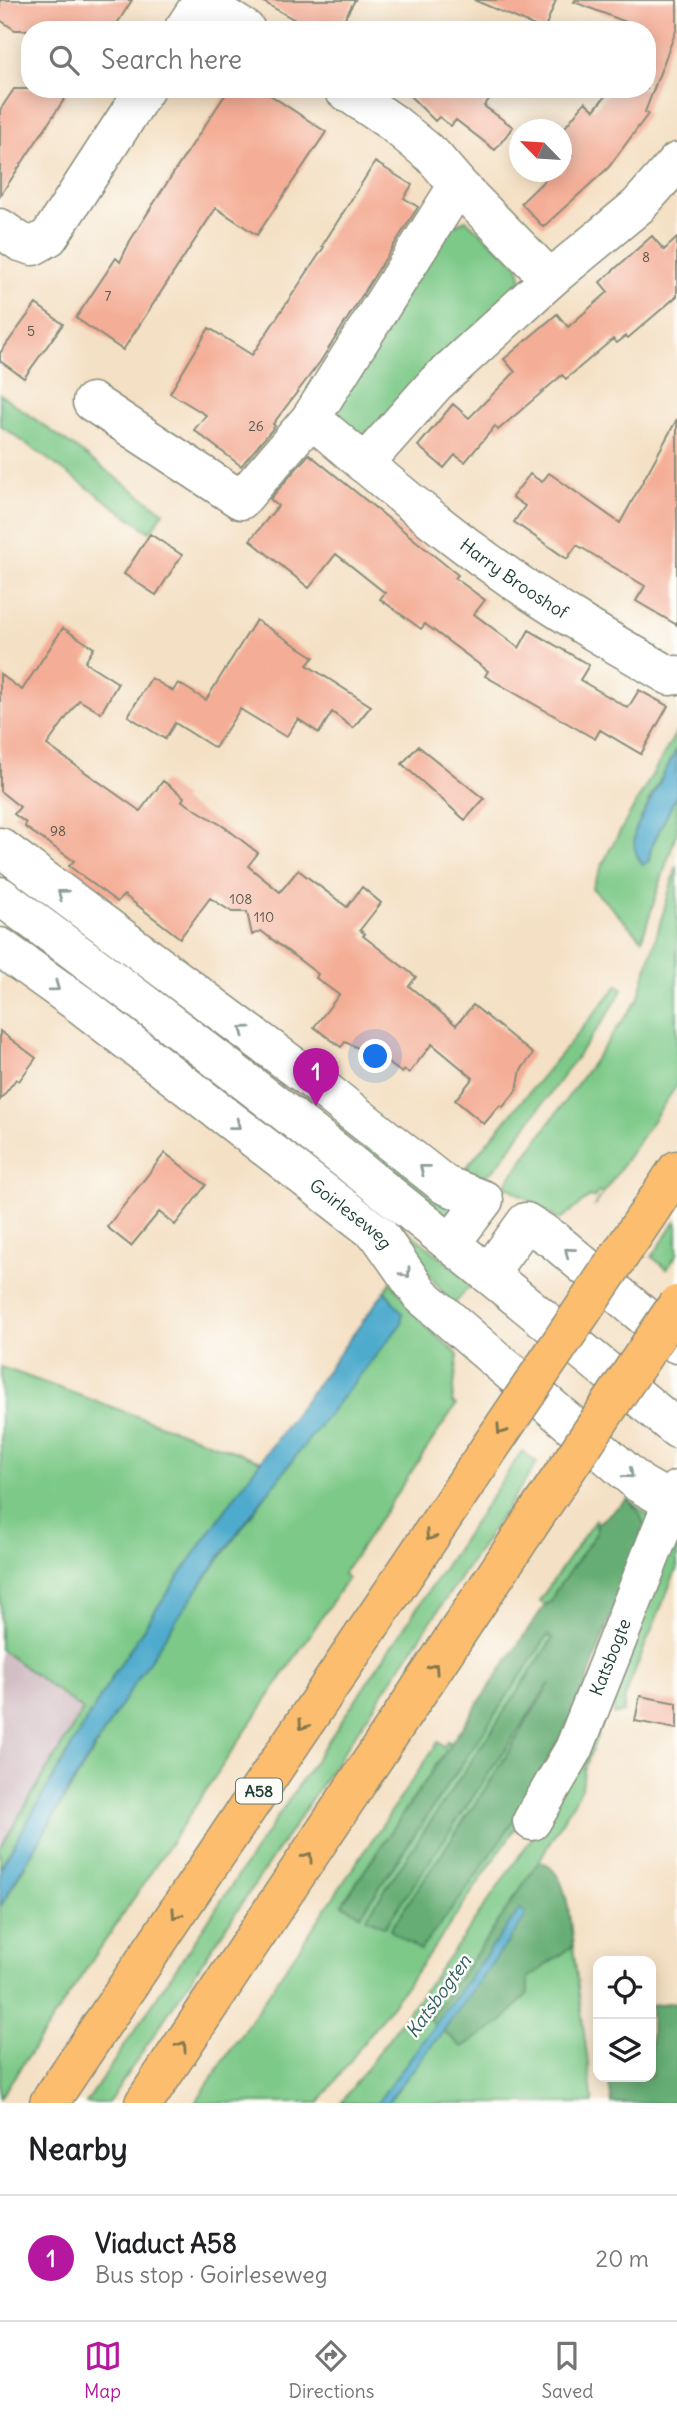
<!DOCTYPE html>
<html lang="en">
<head>
<meta charset="utf-8">
<style>
	:root { --surface:#fff; --page:#f6f6f6; --text:#202124; --muted:#757577; --line:#e0e0e0; --accent:#b5179e }
	body { margin:0; font-family:Delius,sans-serif; background:var(--page); color:var(--text) }
	.controls { position:absolute; right:21px; bottom:21px; display:grid; overflow:hidden; border-radius:14px; box-shadow:0 4px 18px #0003 }
	.controls button { width:63px; height:63px; display:grid; place-items:center; padding:0; border:0; border-bottom:2px solid var(--line); background:var(--surface); color:var(--text); font:35px sans-serif }
	.compass { position:absolute; left:509px; top:119px; width:63px; height:63px; border-radius:50%; background:var(--surface); box-shadow:0 4px 18px #0003; rotate:295deg }
	.you { position:absolute; left:376px; top:1057px; width:24px; height:24px; margin:-18px; border:5px solid #fff; border-radius:50%; background:#1a73e8; box-shadow:0 0 0 10px #1a73e833 }
	.badge { display:grid; place-items:center; width:46px; height:46px; border-radius:50%; background:var(--accent); color:#fff; font-size:23px; font-weight:700 }
	.pin { position:absolute; translate:-50% -58px; filter:drop-shadow(0 2px 4px #0008) }
	.pin::after { content:''; position:absolute; top:37px; width:24px; height:21px; background:inherit; clip-path:polygon(0 0,100% 0,50% 100%) }
	.list { margin:0; padding:0; list-style:none }
	h2 { display:flex; justify-content:space-between; align-items:center; height:91px; margin:0; padding:0 28px; font-size:30px }
	h2 small { font-size:23px; font-weight:400; color:var(--muted) }
	.list li { display:grid; grid-template-columns:46px 1fr auto; gap:21px; align-items:center; box-sizing:border-box; height:126px; padding:0 28px; border-top:2px solid var(--line) }
	.list b { display:block; font-size:26px; white-space:nowrap }
	.list p { margin:0; font-size:23px; white-space:nowrap; color:var(--muted) }
	.list em { font-size:23px; font-style:normal; color:var(--muted) }
	.icon { flex:none; width:38px; height:38px; fill:none; stroke:currentColor; stroke-width:2; stroke-linecap:round; stroke-linejoin:round }
	.map { position:relative; flex:none; width:677px; height:2103px; overflow:hidden }
	.search { position:absolute; background:var(--surface); box-shadow:0 4px 18px #0003; left:21px; right:21px; top:21px; height:77px; display:flex; align-items:center; gap:18px; box-sizing:border-box; padding:0 24px; border-radius:28px; color:var(--muted); font-size:26px }
	.sheet { height:217px; background:var(--surface) }
	nav { display:flex; justify-content:space-around; align-items:center; box-sizing:border-box; height:98px; border-top:2px solid var(--line); background:var(--surface); font-size:19px; color:var(--muted) }
	nav a { display:grid; justify-items:center; gap:4px }
	nav .on { color:var(--accent) }
	.map>svg:first-child { display:block }
	.industrial { fill:#d2bec5 }
	.green { fill:#7dc988; stroke:#4e835e; stroke-width:2 }
	.forest { fill:#66ad74; stroke:#427554; stroke-width:2 }
	.water { fill:#4fabcd; stroke:#377480; stroke-width:2 }
	.building { fill:#f4ad96 }
	.lines { fill:none; stroke-linecap:round; stroke-linejoin:round }
	.minor-casing { stroke:#8a8e7c; stroke-width:41 }
	.highway-casing { stroke:#8a8e7c; stroke-width:41 }
	.minor { stroke:#fff; stroke-width:38 }
	.highway { stroke:#fcbd6e; stroke-width:38 }
	.highway-bridge-casing { stroke:#8a8e7c; stroke-width:41; stroke-linecap:butt }
	.highway-bridge { stroke:#fcbd6e; stroke-width:38 }
	.oneway { stroke:#8f9e9a }
	.oneway2 { stroke:#82774e }
	.labels { text-anchor:middle; stroke-width:5; stroke-linejoin:round; paint-order:stroke }
	.number-label { font-size:14px; fill:#54594c }
	.shield { fill:#fdfcf7; stroke:#62766e; stroke-width:2 }
	.shield-label { font-size:16px; font-weight:bold; fill:#1f3d34 }
	.street-label { font-size:18px; fill:#1f3d34; stroke:#fdfcf7 }
	.water-label { font-size:19px; font-style:italic; fill:#2d5e62; stroke:#fdfcf7 }
</style>
</head>
<body>
<div class="map">
<svg width="677" height="2103" viewBox="0 0 677 2103">
	<rect width="100%" height="100%" fill="#fdfcf7"/>
	<filter id="ink" filterUnits="userSpaceOnUse"><feTurbulence type="fractalNoise" baseFrequency=".0143" numOctaves="2"/><feDisplacementMap in="SourceGraphic" scale="14" xChannelSelector="R" yChannelSelector="G"/><feConvolveMatrix kernelMatrix="1 2 1 2 8 2 1 2 1" color-interpolation-filters="sRGB"/></filter>
	<filter id="wash" filterUnits="userSpaceOnUse"><feTurbulence type="fractalNoise" baseFrequency=".00686" numOctaves="4" result="noise"/><feDisplacementMap in="SourceGraphic" scale="28" xChannelSelector="R" yChannelSelector="G"/><feGaussianBlur stdDeviation="1.57" result="paint"/><feColorMatrix in="noise" values="0 0 0 0 0 0 0 0 0 0 0 0 0 0 0 0 0 1.4 0 .05"/><feComposite in="paint" operator="in"/></filter>
	<g filter="url(#wash)">
		<rect width="100%" height="100%" fill="#f4e0c4"/>
		<!-- industrial -->
		<path class="industrial" d="M0 1620 117 1703 0 1889Z"/>
		<!-- green -->
		<path class="green" d="M466 220 518 265 522 280 376 434 361 438 335 418 336 402 451 226Z
			M0 394 164 512 150 532 0 425Z
			M677 731V749L648 802 649 861 651 848 677 794V831L642 939 592 888 609 851Z
			M677 865V1085L594 1207 603 1193 599 1191 594 1198 591 1196 559 1220 505 1185 638 999Z
			M618 985 623 989 608 1014 494 1170 479 1179 466 1168Z
			M346 1117 450 1204 452 1209 450 1214H444L337 1128Z
			M321 1161 472 1283 453 1306 415 1256 313 1172Z
			M677 1220V1254L667 1269 652 1257Z
			M391 1282 426 1326 458 1355 452 1402 456 1405 343 1574 348 1578 0 2098V1907L135 1681 188 1602 300 1449 401 1324 402 1313 385 1291Z
			M1 1367 261 1461 159 1605 114 1674 0 1868V1848L83 1710 0 1649Z
			M522 1451 537 1463 108 2103H86Z
			M628 1499 652 1519 525 1814 436 1945 319 2103H195L438 1742 444 1747 448 1741 452 1744 408 1806 343 1903 361 1915 547 1635 553 1638 429 1825 385 1926 557 1670 496 1773 405 1908 420 1950 459 1900 519 1813 635 1505Z
			M595 1520 597 1532 555 1592 551 1602 545 1605 539 1601Z
			M677 1531V1568L625 1695 624 1712 614 1715V1693L584 1770 582 1788 539 1861 487 1939 429 2019 435 2025 377 2103H341L459 1943 547 1816Z
			M573 1946 593 2103H387L443 2031 462 2047 528 1978Z"/>
		<!-- forest -->
		<path class="forest" d="M628 1499 640 1514 644 1526 578 1705 519 1813 459 1900 420 1950 390 1930 496 1773 550 1683 385 1927 366 1918 553 1639 548 1635 361 1915 342 1904 545 1605 551 1602 555 1592 597 1532V1524Z
			M539 1861C570 1872 569 1919 573 1946L528 1978V1993L501 2023 462 2047 443 2031 522 1921 520 1909 435 2025 429 2019 487 1939Z
			M677 2002V2103H612L608 2077H651V2005Z"/>
		<!-- water -->
		<path class="water" d="M677 749V794L651 848 649 861 643 865C634 855 633 843 635 830Z
			M385 1291 402 1313 401 1324C338 1403 274 1481 215 1564 137 1674 67 1790 0 1907V1868L114 1674 159 1605 235 1496Z
			M520 1909 526 1913 523 1921 443 2031 387 2103H377Z"/>
		<g id="blocks">
			<!-- building -->
			<path class="building" d="M0 0H132L113 30H15L0 20Z
				M260 0H355L338 30H288L295 20Z
				M474 0H556L544 30Z
				M575 0H677V28L645 112 648 114 608 168 543 227 521 203 553 172H562V164L572 155 562 146V131L585 102 594 110 611 89H647V30L574 2Z
				M14 89H71L0 196V110Z
				M229 89H261L326 132 257 235 216 208 123 350 76 318 116 258 120 262 130 241 159 195Z
				M403 89H497L484 106 513 127 495 150 456 120 451 126 439 117 435 121Z
				M375 162 412 185 404 198 418 207 320 362 273 424 275 426 241 466 194 430 206 415 170 393 209 328 252 355 324 247 322 246Z
				M652 236 664 250 677 238V296L628 338 626 336 617 343 613 339 566 379 562 375 498 430 495 426 465 462 455 455 444 468 418 446 453 404 469 418 515 372 504 359 557 314 568 327 608 292 600 282Z
				M36 304 63 324 24 378 0 361V353Z
				M677 419V625L636 601 645 586 577 545 567 559 514 522 525 506 512 497 530 474 542 482 549 473 620 523Z
				M309 454 458 575 455 578 485 600 474 614 519 648 529 630 589 665 580 680 628 708 639 690 668 706 641 754 600 730 595 739 485 676 488 671 425 624 421 629 380 599 385 593 336 554 309 588 250 540 278 506 270 499Z
				M150 534 182 555 156 595 124 574Z
				M256 620 314 657 307 665 371 706 353 728 332 712 319 733 298 719 286 737 240 709 215 748 175 723 165 739 128 716 151 678 173 691 178 683 206 700Z
				M63 628 94 648 85 662 118 683 101 713 79 700 47 745 140 811 163 781 184 797 182 801 226 828 258 853 248 866 280 892 298 870 347 907 362 887 381 903 360 930 365 934 363 936 416 977 409 986 456 1025 473 1005 533 1054 521 1070 517 1090 503 1107 500 1105 484 1124 455 1100 473 1078 432 1044 409 1073 405 1070 402 1073 383 1059 345 1042 341 1047 314 1027 339 995 316 978 318 974 261 931 252 935 247 912H232L210 898 180 938 124 895 117 902 69 866 74 861 25 827 26 823 14 814 20 807 0 791V674L22 690Z
				M418 746 484 799 465 820 402 764Z
				M0 1031 36 1058 19 1081 16 1079 0 1100Z
				M165 1153 206 1185 175 1225 159 1212 131 1246 107 1227Z
				M640 1696 677 1703V1729L635 1721Z"/>
		</g>
	</g>
	<g filter="url(#ink)">
		<use href="#blocks" fill-opacity="0" stroke="#8a8e7c" stroke-width="2"/>
		<g class="lines">
			<!-- minor casing -->
			<g class="minor-casing">
				<g id="minor">
					<path d="M201 2 246 30"/>
					<path d="M183 30 203 0"/>
					<path d="M343 89 393 123 433 156 458 185 550 279"/>
					<path d="M0 228 20 242 33 246 49 237 145 89"/>
					<path d="M92 402 241 500 311 418 458 185"/>
					<path id="s1" d="M311 418C373 471 435 525 502 572 555 610 613 643 670 676L677 675"/>
					<path d="M364 464 436 383 550 279 638 206 677 162"/>
					<path d="M0 847 308 1077 445 1185 484 1200 451 1243"/>
					<path d="M0 896C232 1066 456 1245 677 1429"/>
					<path id="s2" d="M0 947 81 1005 379 1235 421 1295 640 1484 677 1505"/>
					<path d="M489 1273 526 1222 554 1240 677 1344"/>
					<path id="s3" d="M532 1821 574 1749 677 1490"/>
				</g>
			</g>
			<!-- highway casing -->
			<g class="highway-casing">
				<path id="highway" d="M649 1212 677 1170
					M49 2103 468 1480
					M144 2103 527 1528"/>
			</g>
			<!-- minor -->
			<use href="#minor" class="minor"/>
			<!-- highway -->
			<use href="#highway" class="highway"/>
			<!-- highway-bridge casing -->
			<g class="highway-bridge-casing">
				<path id="highway-bridge" d="M468 1480 649 1212
					M527 1528 677 1305"/>
			</g>
			<!-- highway-bridge -->
			<use href="#highway-bridge" class="highway-bridge"/>
		</g>
		<!-- one-way arrows -->
		<defs><path id="oneway-chevron" d="M-2-3.5L2.5 0L-2 3.5" fill="none" stroke-width="1.6" stroke-linecap="round" stroke-linejoin="round" transform="scale(1.75)"/></defs>
		<g class="oneway">
			<use href="#oneway-chevron" transform="translate(62 894) rotate(-143)"/>
			<use href="#oneway-chevron" transform="translate(55 987) rotate(36)"/>
			<use href="#oneway-chevron" transform="translate(244 1030) rotate(-143)"/>
			<use href="#oneway-chevron" transform="translate(236 1125) rotate(38)"/>
			<use href="#oneway-chevron" transform="translate(424 1169) rotate(-142)"/>
			<use href="#oneway-chevron" transform="translate(569 1252) rotate(-140)"/>
			<use href="#oneway-chevron" transform="translate(406 1273) rotate(55)"/>
			<use href="#oneway-chevron" transform="translate(629 1474) rotate(41)"/>
		</g>
		<g class="oneway2">
			<use href="#oneway-chevron" transform="translate(501 1430) rotate(124)"/>
			<use href="#oneway-chevron" transform="translate(430 1536) rotate(124)"/>
			<use href="#oneway-chevron" transform="translate(434 1668) rotate(-56)"/>
			<use href="#oneway-chevron" transform="translate(303 1725) rotate(124)"/>
			<use href="#oneway-chevron" transform="translate(308 1857) rotate(-56)"/>
			<use href="#oneway-chevron" transform="translate(176 1914) rotate(124)"/>
			<use href="#oneway-chevron" transform="translate(182 2046) rotate(-56)"/>
		</g>
	</g>
	<g class="labels">
		<!-- number labels -->
		<g class="number-label">
			<text x="646" y="262">8</text>
			<text x="108" y="301">7</text>
			<text x="31" y="336">5</text>
			<text x="256" y="431">26</text>
			<text x="58" y="836">98</text>
			<text x="241" y="904">108</text>
			<text x="264" y="922">110</text>
		</g>
		<!-- shield labels -->
		<rect class="shield" x="236" y="1778.5" width="46" height="25" rx="5"/>
		<g class="shield-label">
			<text x="259" y="1797">A58</text>
		</g>
		<!-- street labels -->
		<g class="street-label">
			<text dy="6" stroke="none"><textPath href="#s1" startOffset="259">Harry Brooshof</textPath></text>
			<text dy="6" stroke="none"><textPath href="#s2" startOffset="441">Goirleseweg</textPath></text>
			<text dy="6" stroke="none"><textPath href="#s3" startOffset="182">Katsbogte</textPath></text>
		</g>
		<!-- water labels -->
		<g class="water-label">
			<text transform="translate(438 1996) rotate(-54)" y="7">Katsbogten</text>
		</g>
	</g>
</svg>
<div class="controls">
<button><svg class="icon" aria-label="locate" viewBox="0 0 24 24"><circle cx="12" cy="12" r="6"/><path d="M12 2v4M12 18v4M2 12h4M18 12h4"/></svg></button>
<button><svg class="icon" aria-label="layers" viewBox="0 0 24 24"><path d="M12 4l9 5-9 5-9-5zM3 14l9 5 9-5"/></svg></button>
</div>
<svg class="compass" viewBox="-18 -18 36 36"><path d="M0-13l5 13h-10z" fill="#e53935"/><path d="M0 13l5-13h-10z" fill="#757577"/></svg>
<div class="you"></div>
<div class="pin badge" style="left:316px;top:1106px">1</div>
<div class="search"><svg class="icon" aria-label="search" viewBox="0 0 24 24"><circle cx="10" cy="10" r="6"/><path d="M15 15l6 6"/></svg>Search here</div>
</div>
<section class="sheet">
<h2>Nearby<small></small></h2>
<ul class="list">
<li><span class="badge">1</span><div><b>Viaduct A58</b><p>Bus stop · Goirleseweg</p></div><em>20 m</em></li>
</ul>
</section>
<nav>
<a class="on"><svg class="icon" aria-label="map" viewBox="0 0 24 24"><path d="M3 6l6-2 6 2 6-2v14l-6 2-6-2-6 2zM9 4v14M15 6v14"/></svg>Map</a>
<a><svg class="icon" aria-label="directions" viewBox="0 0 24 24"><path d="M12 3l9 9-9 9-9-9zM9 14v-3h6M13 9l2 2-2 2"/></svg>Directions</a>
<a><svg class="icon" aria-label="saved" viewBox="0 0 24 24"><path d="M7 4h10v16l-5-4-5 4z"/></svg>Saved</a>
</nav>
</body>
</html>
